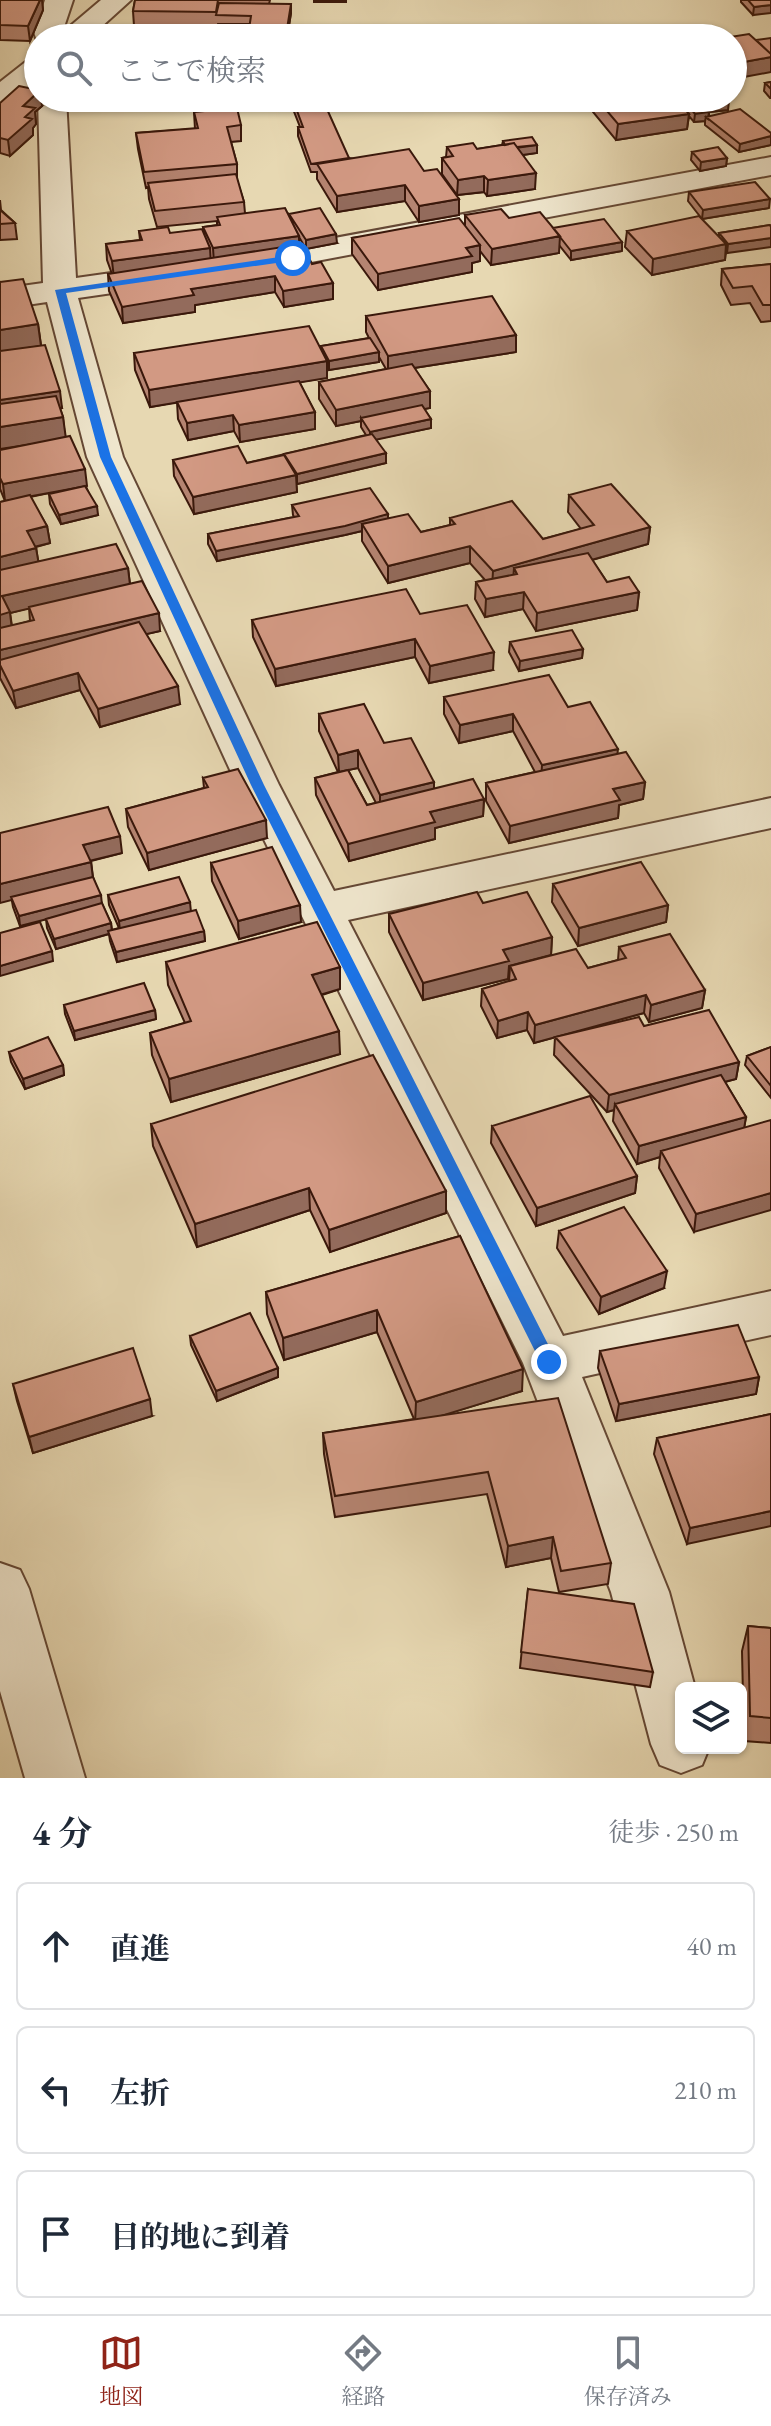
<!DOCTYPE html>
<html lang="ja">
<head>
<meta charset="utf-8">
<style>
	:root { --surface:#fff; --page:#f6f6f7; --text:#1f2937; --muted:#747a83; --line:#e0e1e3; --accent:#8f2418 }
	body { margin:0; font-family:"EB Garamond","Noto Serif JP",serif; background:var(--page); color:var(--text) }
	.controls { position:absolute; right:24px; bottom:24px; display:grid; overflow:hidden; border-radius:12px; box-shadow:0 2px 6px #0004 }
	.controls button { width:72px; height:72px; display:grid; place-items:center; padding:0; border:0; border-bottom:2px solid var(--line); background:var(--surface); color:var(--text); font:40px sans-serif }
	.stop { position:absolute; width:24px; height:24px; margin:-18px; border:6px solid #1a73e8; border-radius:50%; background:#fff }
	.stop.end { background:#1a73e8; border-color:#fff; box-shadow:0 2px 8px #0008 }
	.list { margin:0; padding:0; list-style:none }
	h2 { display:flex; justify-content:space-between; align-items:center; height:104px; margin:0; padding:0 32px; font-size:34px }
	h2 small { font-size:26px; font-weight:400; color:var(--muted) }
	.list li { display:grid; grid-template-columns:52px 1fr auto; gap:24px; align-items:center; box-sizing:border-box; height:128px; margin:0 16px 16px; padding:0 16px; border:2px solid var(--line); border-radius:12px }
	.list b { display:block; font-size:30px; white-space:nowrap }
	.list em { font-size:26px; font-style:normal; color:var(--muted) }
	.icon { flex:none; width:44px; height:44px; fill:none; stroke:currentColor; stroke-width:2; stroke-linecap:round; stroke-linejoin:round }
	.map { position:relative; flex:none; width:771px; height:1778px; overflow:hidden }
	.search { position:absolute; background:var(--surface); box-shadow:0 2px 6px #0004; left:24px; right:24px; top:24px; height:88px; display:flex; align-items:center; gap:20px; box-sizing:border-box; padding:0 28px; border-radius:44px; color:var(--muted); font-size:30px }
	.sheet { height:536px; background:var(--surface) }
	nav { display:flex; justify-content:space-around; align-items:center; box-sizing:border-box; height:112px; border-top:2px solid var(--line); background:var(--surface); font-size:22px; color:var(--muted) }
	nav a { display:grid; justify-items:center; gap:4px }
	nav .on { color:var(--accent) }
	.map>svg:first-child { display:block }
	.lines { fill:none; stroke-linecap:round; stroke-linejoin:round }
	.minor-casing { stroke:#654835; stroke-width:4 }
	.minor { fill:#efe6cd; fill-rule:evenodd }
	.wall { fill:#b58471; stroke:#3a180b; stroke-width:2; fill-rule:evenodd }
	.shaded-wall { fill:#936b5c; stroke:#3a180b; stroke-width:2 }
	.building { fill:#d29983; stroke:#3a180b; stroke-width:2 }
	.route { fill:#1a73e8 }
</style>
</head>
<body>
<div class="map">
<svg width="771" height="1778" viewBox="0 0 771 1778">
	<rect width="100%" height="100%" fill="#e7d8b2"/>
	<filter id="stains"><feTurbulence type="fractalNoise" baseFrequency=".0025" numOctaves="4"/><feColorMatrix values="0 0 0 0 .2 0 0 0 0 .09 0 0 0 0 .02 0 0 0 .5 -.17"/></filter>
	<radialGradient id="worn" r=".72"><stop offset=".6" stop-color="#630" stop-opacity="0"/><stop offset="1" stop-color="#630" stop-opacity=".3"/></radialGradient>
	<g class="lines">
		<!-- minor casing -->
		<g class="minor-casing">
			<path id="minor" d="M45 0H73L62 33 101 0H131L89 38H38V44L34 32Z
				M38 57V80L10 102 0 105V82L28 60Z
				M38 98H66L76 278 168 265 179 268 184 275 179 282 168 285 78 298 123 457 279 785 334 891 771 798V828L348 920 563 1336 771 1291V1335L582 1377 669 1592 695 1688H681V1748H709L702 1765 681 1773 660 1765 651 1744 611 1592 523 1363 237 785 87 457 47 302 0 309V289L43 283Z
				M771 157V175L248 274 237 271 232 264 237 257 248 254Z
				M0 1563 20 1570 29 1589 85 1778H25L0 1691Z"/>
		</g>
		<!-- minor -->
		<use href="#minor" class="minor"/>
	</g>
	<!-- wall -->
	<path class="wall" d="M0 0H42L43 10 30 41 0 40Z
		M135 0H270L269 4H291V13L287 38 249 37 250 24H218L217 27 134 26 133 11Z
		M314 0H346V2H314Z
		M741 0H771L753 15 741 2Z
		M771 82V98H770L764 91 765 83Z
		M87 98H138L87 99Z
		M221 98H261V99Z
		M594 98H676L678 101V98H726L728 110 709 112V116L771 133V145L739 152 705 125V121L694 122 689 116 687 129 616 140 593 112Z
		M293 100 349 158 424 171 459 199V215L419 222 405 201 337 212 317 179V172H311L298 136V127H300L293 109Z
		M0 103 42 106 35 112 36 124 33 128V135L10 156 0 153Z
		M194 112 241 125V141L231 142 237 164V180L244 202 245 213 289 218V214L337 243 306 249 299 237V245L312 264 333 283V299L284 307 275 292 195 305V312L123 323 109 291 108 274H112L107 260 106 244 140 240 139 231 170 233H204L203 227 217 225V221L157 227 149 199 148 187 146 188 138 149 136 133 195 129Z
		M503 141 537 145V153L523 155 535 189 487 196 484 192 457 195 442 174V158L446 157 447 147 477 149 502 145Z
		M692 152 727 158 726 166 700 171 691 160Z
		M689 192 769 208 702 219 688 201Z
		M0 200 1 210 15 223 17 239 0 240Z
		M465 215 509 218 553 229 622 251 571 260 559 245V253L491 265 480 251V261L472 263V272L378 290 352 254V238L465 226Z
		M770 225 727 253 726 251 725 260 652 275 625 247 627 231 719 236V233Z
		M771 264V321L761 322 750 303 731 305 721 285 722 269Z
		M0 282 38 324 41 345 62 408H60L63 417 65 437 98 515 61 524 50 504 49 494 73 488 30 497 47 526 50 543 36 547 38 561 128 568 130 584 160 631 146 634 180 704 100 727 80 690 16 708 0 678V502L5 501 0 489V450L18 446 0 449ZM29 608 30 621 12 626 10 613Z
		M366 316 516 352 414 368 430 391V408L424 409 431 419V428L376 439 386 463 297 484 296 482 297 492 194 514 174 476 173 460 247 463 366 435 361 427V421L336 426 319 399V382L386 369 379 357V362L329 370 327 366V378L299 382 315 412V429L240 442 234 431 188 440 178 419 177 402 150 407 135 370 134 353 321 350V346L369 338 366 332Z
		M569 495 650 527 648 544 592 560 607 582 639 592 637 610 536 631 523 609 485 617 475 599 476 582 485 580 470 563 388 583 362 541V531L345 535 217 561 208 544V534L294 517 293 515 292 505 388 514V518L421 532 450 525V518L543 539 581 529 568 512Z
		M420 614 493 670 429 683 415 657 276 686 253 637 252 620Z
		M510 642 583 649 582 658 519 671 509 652Z
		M444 697 568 707 618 754 645 782 643 799 619 805 618 818 509 843 486 801V783L535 772 513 731 459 743 444 714Z
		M319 714 384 743 434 789 484 799 483 816 435 828V839L349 861 316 795 315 778 338 772 319 731ZM358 768 376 803 367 805 348 770Z
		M203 778 267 838 149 870 128 827 126 809 204 788Z
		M0 833 122 853 91 861 93 877 102 904 111 923 112 930 119 928 109 905 108 895 191 912 204 931 205 941 117 962 110 941 109 934 56 949 47 928 46 919 20 926 13 907Z
		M211 863 301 922 239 939 212 881Z
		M553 884 668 905 666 922 578 946 552 902Z
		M483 903 552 937 551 955 509 966 508 979 423 1000 389 932V914Z
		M619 947 705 990 702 1008 649 1022 644 1013 534 1043 527 1030 497 1038 481 1006 482 989 509 981 510 966 588 968 618 960Z
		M166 962 340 989 322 995 340 1054 171 1102 152 1055 150 1033 185 1023 168 985Z
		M64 1005 155 1010 156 1019 75 1040 65 1014Z
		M644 1026 739 1062 736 1079 725 1082 746 1117 744 1128 694 1232 659 1168 660 1157 637 1164 613 1121 614 1110 607 1112 554 1055 555 1037Z
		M771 1047V1098L745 1065 747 1056Z
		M9 1052 63 1065 64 1075 25 1089 11 1062Z
		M151 1124 446 1191V1213L330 1252 310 1210 197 1247 153 1146Z
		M492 1126 637 1176 635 1193 536 1226 491 1143Z
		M559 1231 664 1288 599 1314 557 1248Z
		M460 1236 522 1391 443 1415 611 1563 608 1584 559 1592 551 1558 506 1567 487 1494 335 1517 324 1454 323 1433 414 1419 377 1332 284 1360 267 1314 266 1292Z
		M190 1336 278 1368V1377L217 1401 191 1345Z
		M600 1351 759 1377 756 1394 616 1421 598 1368Z
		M13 1384 152 1416 33 1453 17 1401Z
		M771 1414 687 1544 654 1454 657 1438Z
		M528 1589 653 1672 650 1687 520 1668Z
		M748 1626 771 1628V1743L744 1741 742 1651Z"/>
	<!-- shaded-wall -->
	<path class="shaded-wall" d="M40 0H42L43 10 30 41 28 26Z
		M291 4V13L287 38V29Z
		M771 5V13L753 15 754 7Z
		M771 57V72L733 79V64Z
		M38 92V98H41L42 106 35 112 36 124 33 128V135L10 156 8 140 23 106Z
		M555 98H575L554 102Z
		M729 101 728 110 709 112 708 119 706 117 705 121 694 122 695 114 704 104Z
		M689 114 687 129 616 140 618 124Z
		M771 136V145L739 152 740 144Z
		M537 145V153L508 157V149Z
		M727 158 726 166 700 171 701 162Z
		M536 173 535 189 487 196 488 180Z
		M484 176V192L457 195 458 180Z
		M405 185V201L337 212V196Z
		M459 199V215L419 222V206Z
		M770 199 769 208 702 219 703 210Z
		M336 234 337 243 306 249V240Z
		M299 236V252L214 264 213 248Z
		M560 236 559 253 491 265 492 249Z
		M771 238V247L727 253 728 244Z
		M622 242V251L571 260V251Z
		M726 244 725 260 652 275 653 259Z
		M480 245V261L472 263V272L378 290V274L466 248Z
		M210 248 211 265 114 278 112 261Z
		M275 276V292L195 305V312L123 323 122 307 191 289Z
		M333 283V299L284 307 283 291Z
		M38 324 41 346 0 352V330Z
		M516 335V352L388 372V356Z
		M379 352V362L329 370V361Z
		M327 361V378L150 407 149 390Z
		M60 391 62 408 0 417V400Z
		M430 391V408L363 421 361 418V421L336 426V410Z
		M315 412V429L240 442 239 425Z
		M233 415 234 431 188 440 187 423Z
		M63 417 66 439 0 449V427Z
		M431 419V428L370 441V432Z
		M386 453V463L297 484V474Z
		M85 469 87 486 5 501 3 484Z
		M296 475 297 492 194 514 193 497Z
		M97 506 98 515 61 524 59 515Z
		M388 514V523L362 524V531L345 535 217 561 216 551Z
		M47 526 50 543 30 548 27 531Z
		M650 527 648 544 517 581V574L514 568 513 582 492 588 493 571Z
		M470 546V563L388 583V566Z
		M36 548 39 565 0 574V557Z
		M128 568 130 585 10 613 12 630 0 633V615L2 596Z
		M524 592 523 609 485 617 486 599Z
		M639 592 637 610 536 631 537 613Z
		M159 613 160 631 1 668 0 665V650Z
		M415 639V657L276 686 275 669Z
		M583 649 582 658 519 671 520 661Z
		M494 652 493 670 429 683 430 666Z
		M78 673 80 690 16 708 13 691Z
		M178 686 180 704 100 727 98 709Z
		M513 714V731L459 743 460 725Z
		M618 749 616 766 541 782 542 765Z
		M358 750V768L339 772 338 755Z
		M434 782V800L380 812V795Z
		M645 782 643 799 619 805 618 818 509 843 510 826 613 789Z
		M484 799 483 816 435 828V839L349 861 348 844 430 812Z
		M266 820 267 838 149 870 147 853Z
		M120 836 122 853 85 862 83 845Z
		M91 862 93 879 0 903V884Z
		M101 895 102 905 20 926 19 916Z
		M190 902 191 912 120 931 119 921Z
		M300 905 301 922 239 939 238 921Z
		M668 905 666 922 578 946 579 928Z
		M111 923 112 933 56 949 54 939Z
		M204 931 205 941 117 962 116 952Z
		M552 937 551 955 509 966 508 979 423 1000V983L503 950Z
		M52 951 53 961 0 976V966Z
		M340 967V989L313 997 312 975Z
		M705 990 702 1008 649 1022 651 1005Z
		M646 995 644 1013 534 1043 535 1025Z
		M155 1010 156 1019 75 1040 74 1031Z
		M528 1012 527 1030 497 1038 498 1021Z
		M339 1031 340 1054 171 1102 169 1079Z
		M739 1062 736 1079 618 1109 615 1104 614 1110 607 1112 609 1095Z
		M63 1065 64 1075 25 1089 23 1079Z
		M746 1117 743 1135 661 1151 660 1157 637 1164 639 1146Z
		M637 1176 635 1193 536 1226 537 1208Z
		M309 1188 310 1210 197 1247 195 1224Z
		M446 1191V1213L330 1252 329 1230Z
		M771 1193V1210L694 1232 696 1214Z
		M667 1271 664 1288 599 1314 601 1297Z
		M377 1310V1332L284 1360 283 1338Z
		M278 1368V1377L217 1401 216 1391Z
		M523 1369 522 1391 415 1424 416 1402Z
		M759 1377 756 1394 616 1421 619 1404Z
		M150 1399 152 1416 33 1453 29 1437Z
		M771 1511V1526L687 1544 690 1528Z
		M553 1537 551 1558 506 1567 508 1546Z"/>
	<!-- building -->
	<path class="building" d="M0 0H40L28 26 0 25Z
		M135 0H218L216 12 133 11Z
		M748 0H771V5L754 7Z
		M219 3 291 4 287 29H249L251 16 216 15Z
		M749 34 771 54V57L733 64V38H724Z
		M771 38V54L756 40Z
		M771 82V89L765 83Z
		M19 86 38 90V92L23 106 35 108 25 117 32 119 8 140 0 138V103Z
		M322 98 349 158 311 164 298 127H303L293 100Z
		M596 98H676L689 114 618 124Z
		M682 98H726L729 101 704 104 709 112 695 114Z
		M237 108 241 125 227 127 237 164 144 172 136 133 198 128 194 112Z
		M740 109 771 133V136L740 144 706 117Z
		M532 137 537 145 517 147 514 143 505 145 503 141Z
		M473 143 477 149 514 143 536 173 488 180 484 176 458 180 442 158 453 156 447 147Z
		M718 147 727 158 701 162 692 152Z
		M409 149 424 171 437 169 459 199 419 206 405 185 337 196 317 164Z
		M236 174 244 202 155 211 148 183Z
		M755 182 770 199 703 210 689 192Z
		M285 208 299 236 213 248 203 227 220 225 217 217Z
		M320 208 336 234 306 240 289 214Z
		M501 209 509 218 540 212 560 236 492 249 465 215Z
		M0 210 15 223 0 224Z
		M699 216 726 244 653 259 627 231Z
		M459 218 480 245 466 248 472 256 378 274 352 238Z
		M604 219 622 242 571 251 553 228Z
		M770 225 771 227V238L728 244 719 233Z
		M168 227 170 233 202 229 210 248 112 261 106 244 142 240 139 231Z
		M302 244 312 264 321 262 333 283 283 291 275 276 191 289 194 295 122 307 108 274Z
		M771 264V305H763L752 286 733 288 722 269Z
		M23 279 38 324 0 330V282Z
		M492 296 516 335 388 356 366 316Z
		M309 326 327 361 149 390 134 353Z
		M370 338 379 352 329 361 321 346Z
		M45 345 60 391 0 400V351Z
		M412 364 430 391 336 410 319 382Z
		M299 381 315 412 239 425 233 415 187 423 177 402Z
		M56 396 63 417 0 427V404Z
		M422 405 431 419 370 432 361 418Z
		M372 434 386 453 297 474 284 454Z
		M70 436 85 469 3 484 0 478V450Z
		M238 446 247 463 284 455 296 475 193 497 173 460Z
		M611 484 650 527 493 571 470 546 388 566 362 524 408 514 421 532 455 524 450 518 512 501 543 539 594 525 569 495Z
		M85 486 97 506 59 515 49 494Z
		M370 488 388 514 345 526 216 551 208 534 299 516 292 505Z
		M30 495 47 526 27 531 36 548 0 557V502Z
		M116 544 128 568 2 596 10 612 0 615V570Z
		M588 553 607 582 629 577 639 592 537 613 524 592 486 599 476 582 517 574 514 568Z
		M142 581 159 613 0 650V628L34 620 29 607Z
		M406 589 420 614 467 605 494 652 430 666 415 639 275 669 252 620Z
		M139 622 178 686 98 709 78 673 13 691 0 665V660Z
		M572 630 583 649 520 661 510 642Z
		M549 675 568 707 590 702 618 749 542 765 513 714 460 725 444 697Z
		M364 704 384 743 411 738 434 782 380 795 358 750 338 755 319 714Z
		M626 752 645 782 613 789 620 800 510 826 486 783Z
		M238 769 266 820 147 853 126 809 208 787 203 778Z
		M348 770 367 805 473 779 484 799 430 812 435 822 348 844 315 778Z
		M108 807 120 836 83 845 91 862 0 884V833Z
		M272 847 300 905 238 921 211 863Z
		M641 862 668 905 579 928 553 884Z
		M93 877 101 895 19 916 11 897Z
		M179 877 190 902 119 921 108 895Z
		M477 892 483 903 527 892 552 937 503 950 509 961 423 983 389 914Z
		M102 903 111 923 54 939 46 919Z
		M196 910 204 931 116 952 108 931Z
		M40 922 52 951 0 966V933Z
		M317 922 340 967 312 975 339 1031 169 1079 150 1033 191 1021 166 962Z
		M670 934 705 990 651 1005 646 995 535 1025 528 1012 498 1021 482 989 516 979 510 966 576 949 588 968 626 958 619 947Z
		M144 983 155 1010 74 1031 64 1005Z
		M709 1010 739 1062 609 1095 555 1037 639 1017 644 1026Z
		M48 1037 63 1065 23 1079 9 1052Z
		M771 1047V1086L747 1056Z
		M373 1055 446 1191 329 1230 309 1188 195 1224 151 1124Z
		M721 1075 746 1117 639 1146 615 1104Z
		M590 1096 637 1176 537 1208 492 1126Z
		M771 1120V1193L696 1214 661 1151Z
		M624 1207 667 1271 601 1297 559 1231Z
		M460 1236 523 1369 416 1402 377 1310 283 1338 266 1292Z
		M250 1313 278 1368 216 1391 190 1336Z
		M738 1325 759 1377 619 1404 600 1351Z
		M133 1348 150 1399 29 1437 13 1384Z
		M558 1398 611 1563 561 1571 553 1537 508 1546 488 1472 335 1496 323 1433Z
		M771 1414V1511L690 1528 657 1438Z
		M528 1589 634 1604 653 1672 521 1652Z
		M748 1626 771 1628V1718L750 1716Z"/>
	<!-- route -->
	<path class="route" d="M293 255 297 260 66 293 111 457 264 785 557 1362 549 1368 543 1367 251 785 100 457 55 290Z"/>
	<rect width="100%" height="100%" filter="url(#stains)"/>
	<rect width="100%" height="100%" fill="url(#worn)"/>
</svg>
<div class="controls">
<button><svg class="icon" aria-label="layers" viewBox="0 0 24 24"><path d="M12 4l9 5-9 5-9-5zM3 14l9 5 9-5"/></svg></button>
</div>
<div class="stop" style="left:293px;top:258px"></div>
<div class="stop end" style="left:549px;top:1362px"></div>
<div class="search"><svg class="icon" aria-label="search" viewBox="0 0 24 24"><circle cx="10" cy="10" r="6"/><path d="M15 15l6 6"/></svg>ここで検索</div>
</div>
<section class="sheet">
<h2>4 分<small>徒歩 · 250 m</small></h2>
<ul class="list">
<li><svg class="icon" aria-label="ahead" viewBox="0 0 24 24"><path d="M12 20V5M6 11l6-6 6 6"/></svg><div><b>直進</b></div><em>40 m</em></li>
<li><svg class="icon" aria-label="left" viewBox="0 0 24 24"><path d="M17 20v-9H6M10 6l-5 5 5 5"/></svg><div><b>左折</b></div><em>210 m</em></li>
<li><svg class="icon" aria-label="arrive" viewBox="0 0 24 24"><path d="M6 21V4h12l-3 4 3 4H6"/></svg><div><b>目的地に到着</b></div></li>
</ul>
</section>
<nav>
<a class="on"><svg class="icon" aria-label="map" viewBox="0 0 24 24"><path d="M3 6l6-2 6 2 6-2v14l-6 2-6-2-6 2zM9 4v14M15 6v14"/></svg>地図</a>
<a><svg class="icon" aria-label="directions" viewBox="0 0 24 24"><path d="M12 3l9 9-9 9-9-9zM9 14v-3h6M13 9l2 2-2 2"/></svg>経路</a>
<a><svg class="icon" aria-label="saved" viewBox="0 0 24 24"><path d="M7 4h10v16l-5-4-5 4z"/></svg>保存済み</a>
</nav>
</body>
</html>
